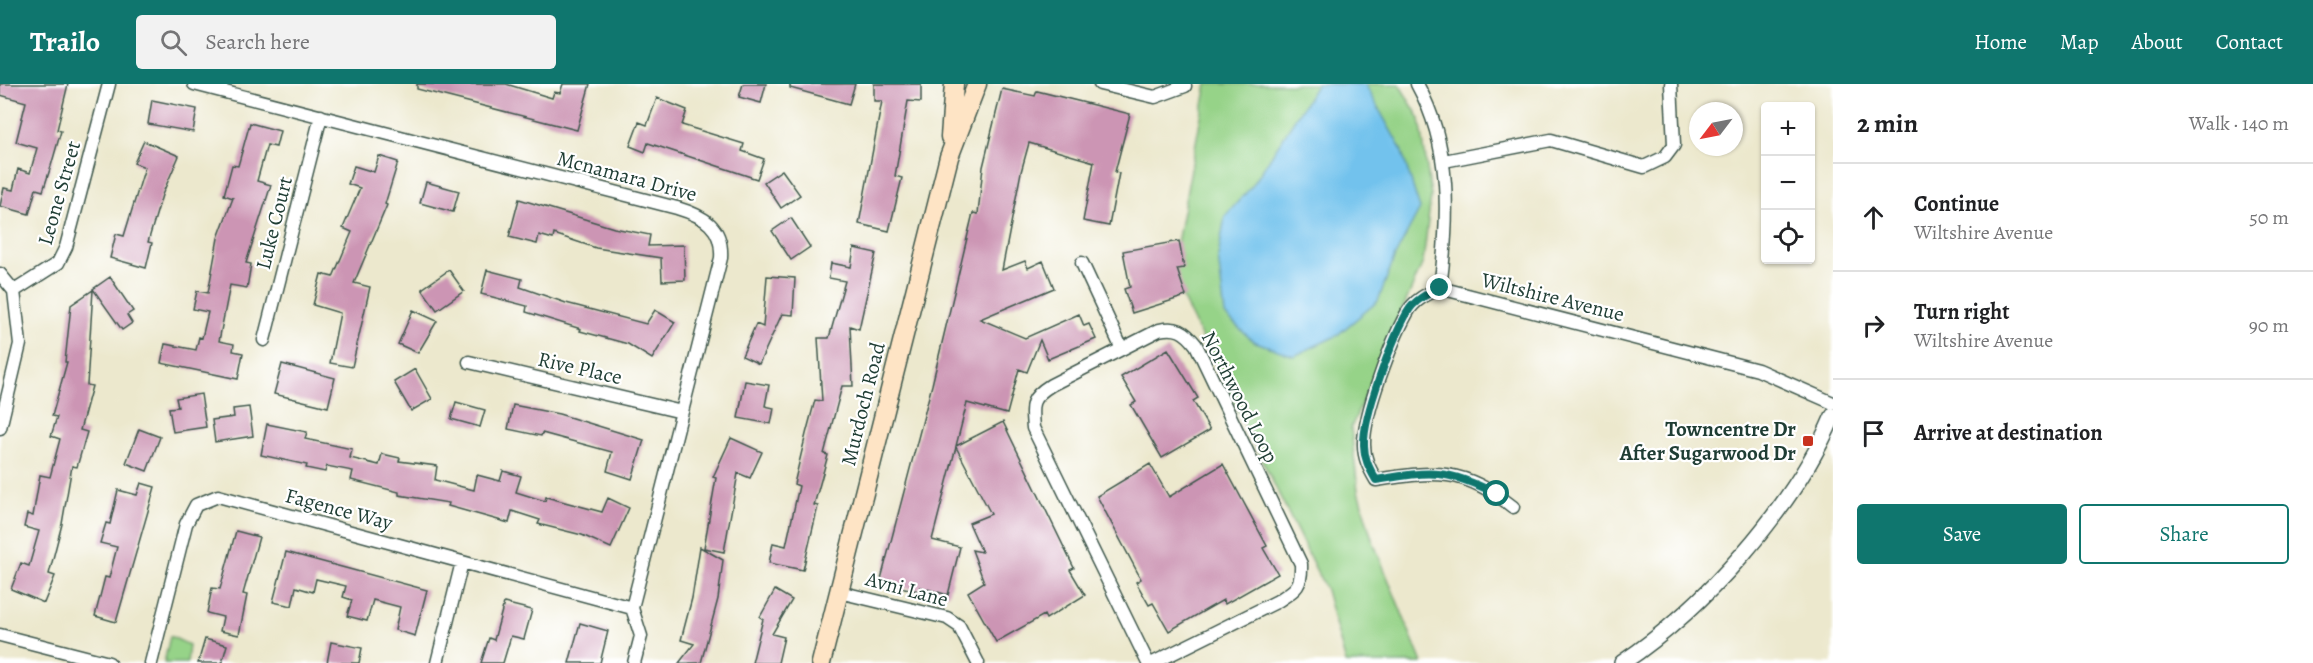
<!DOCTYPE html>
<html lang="en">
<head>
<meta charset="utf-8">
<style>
	:root { --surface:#fff; --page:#f2f2f2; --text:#202124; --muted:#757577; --line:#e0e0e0; --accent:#0f766e }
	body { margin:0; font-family:Alegreya,serif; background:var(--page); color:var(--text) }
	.controls { position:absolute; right:18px; top:18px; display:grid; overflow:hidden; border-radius:6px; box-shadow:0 2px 4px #0004 }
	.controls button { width:54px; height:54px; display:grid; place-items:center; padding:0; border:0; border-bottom:2px solid var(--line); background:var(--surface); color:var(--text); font:30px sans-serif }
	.compass { position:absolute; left:1689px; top:18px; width:54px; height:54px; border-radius:50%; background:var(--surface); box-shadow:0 2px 4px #0004; rotate:238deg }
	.stop { position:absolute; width:18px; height:18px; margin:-14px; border:4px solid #0f766e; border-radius:50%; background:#fff }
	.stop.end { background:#0f766e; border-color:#fff; box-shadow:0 2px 6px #0008 }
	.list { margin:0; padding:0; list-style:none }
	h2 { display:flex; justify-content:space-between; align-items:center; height:78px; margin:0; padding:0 24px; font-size:26px }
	h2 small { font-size:20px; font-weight:400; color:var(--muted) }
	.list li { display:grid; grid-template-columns:39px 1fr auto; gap:18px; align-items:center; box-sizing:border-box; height:108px; padding:0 24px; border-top:2px solid var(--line) }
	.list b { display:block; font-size:22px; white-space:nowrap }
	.list p { margin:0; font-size:20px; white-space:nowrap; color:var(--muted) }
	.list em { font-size:20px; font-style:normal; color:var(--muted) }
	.actions { display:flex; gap:12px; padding:18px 24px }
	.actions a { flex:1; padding:14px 0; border:2px solid var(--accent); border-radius:6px; text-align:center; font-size:21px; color:var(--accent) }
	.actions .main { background:var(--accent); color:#fff }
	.icon { flex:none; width:33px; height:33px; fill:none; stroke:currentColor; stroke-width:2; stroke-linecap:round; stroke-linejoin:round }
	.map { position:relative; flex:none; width:1833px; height:579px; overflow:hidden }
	header { display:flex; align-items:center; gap:36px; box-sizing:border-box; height:84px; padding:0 30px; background:var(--accent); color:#fff }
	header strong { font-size:28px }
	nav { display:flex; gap:33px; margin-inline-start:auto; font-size:21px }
	.search { width:420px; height:54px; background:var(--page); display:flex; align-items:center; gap:15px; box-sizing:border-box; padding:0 21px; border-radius:6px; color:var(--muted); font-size:22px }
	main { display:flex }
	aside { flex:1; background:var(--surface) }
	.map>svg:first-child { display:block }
	.green { fill:#96d388; stroke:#5a885e; stroke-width:1.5 }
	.water { fill:#72c2ed; stroke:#488090; stroke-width:1.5 }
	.building { fill:#cc95b4 }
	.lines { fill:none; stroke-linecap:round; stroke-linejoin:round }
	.minor-casing { stroke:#3e574b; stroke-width:15 }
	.tertiary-casing { stroke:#3e574b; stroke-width:18 }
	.secondary-casing { stroke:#3e574b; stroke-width:21 }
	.minor { stroke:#fff; stroke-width:12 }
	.tertiary { stroke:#fff; stroke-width:15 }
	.secondary { stroke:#fee4c5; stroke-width:18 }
	.route { stroke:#0f766e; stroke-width:8 }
	.poi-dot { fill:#c8321e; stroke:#fff; stroke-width:2 }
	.labels { text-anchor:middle; stroke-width:4.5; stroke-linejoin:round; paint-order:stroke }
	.street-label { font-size:21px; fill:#1f3d34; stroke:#fff }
	.poi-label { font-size:21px; font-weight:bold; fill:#1f3d34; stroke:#fff; text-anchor:end }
</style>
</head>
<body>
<header>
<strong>Trailo</strong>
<div class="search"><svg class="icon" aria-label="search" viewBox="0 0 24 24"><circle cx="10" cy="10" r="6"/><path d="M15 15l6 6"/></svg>Search here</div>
<nav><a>Home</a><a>Map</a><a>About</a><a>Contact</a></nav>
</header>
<main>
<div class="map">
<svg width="1833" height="579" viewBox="0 0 1833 579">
	<rect width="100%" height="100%" fill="#fff"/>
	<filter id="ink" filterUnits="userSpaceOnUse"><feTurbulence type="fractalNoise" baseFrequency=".0167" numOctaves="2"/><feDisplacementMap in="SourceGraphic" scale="12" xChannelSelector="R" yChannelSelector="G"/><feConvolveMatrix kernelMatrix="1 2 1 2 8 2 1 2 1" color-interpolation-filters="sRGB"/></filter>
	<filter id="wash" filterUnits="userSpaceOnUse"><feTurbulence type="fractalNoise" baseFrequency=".008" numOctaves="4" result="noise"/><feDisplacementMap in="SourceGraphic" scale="24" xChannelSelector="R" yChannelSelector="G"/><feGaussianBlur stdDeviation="1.35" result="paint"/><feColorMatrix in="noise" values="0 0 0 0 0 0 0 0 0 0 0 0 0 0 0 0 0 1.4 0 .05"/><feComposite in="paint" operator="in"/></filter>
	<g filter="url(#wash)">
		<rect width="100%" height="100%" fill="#ece8cd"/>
		<!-- green -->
		<path class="green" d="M1207 0H1399L1420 35 1431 112 1423 178 1351 344 1358 407 1372 455 1422 579H1346L1326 506 1171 191Z
			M170 552 189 561 187 579H164Z"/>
		<!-- water -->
		<path class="water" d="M1317 0H1365L1401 65 1420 125 1395 172 1378 217 1336 252 1294 272 1253 257 1225 231 1218 173 1225 132 1253 101Z"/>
		<g id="blocks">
			<!-- building -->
			<path class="building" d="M0 0H68L57 46 61 47 51 82 43 107 36 105 29 130 0 122 4 104 13 106 18 85 30 89 37 64 16 58 26 18 0 11Z
				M417 0H506L552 14 554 8 560 9 563 0H590L577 46 417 5Z
				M743 0H766L761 19 739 13Z
				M790 0H855L849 20 790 4Z
				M874 0H921V18L908 17 895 92 902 94 889 147 859 140 882 17H874Z
				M1002 5 1035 12 1037 7 1130 30 1115 88 1119 89 1109 142 1083 137 1094 78 1029 59 1021 88 1002 186 1025 177 1028 184 1043 177 1054 204 980 235 1025 254 1079 230 1084 242 1089 240 1096 255 1048 275 1040 256 1027 288 1019 285 1007 330 967 319 956 362 1003 338 1074 484 1070 486 1085 511 1046 535 1044 531 996 558 968 508 984 498 972 466 982 468 969 439 991 430 956 363 932 456 960 463 948 511 920 503 919 507 880 499 932 301 973 129 978 130 983 83Z
				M657 14 687 26 682 41 744 60 742 67 764 75 757 95 648 59 645 68 630 62 639 38 647 41Z
				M152 16 197 25 193 48 148 40Z
				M250 39 280 47 276 63 267 61 257 97 271 101 246 179 251 180 247 204 230 201 219 257 234 260 233 267 243 269 238 295 161 279 165 260 196 266 199 253 202 254 208 228 193 225 197 207 208 209 218 154 233 114 224 111 232 81 238 82Z
				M144 57 179 72 162 111 148 158 152 159 146 184 110 174 116 150 124 152 145 83 134 79Z
				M379 72 398 78 385 120 387 121 354 199 370 203 352 283 330 279 340 229 313 221 321 190 333 193 352 148 343 144 360 104 348 100 354 82 374 88Z
				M782 86 800 111 781 124 764 98Z
				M426 98 459 107 453 128 420 119Z
				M519 115 614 144 650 151 648 162 684 161 685 196 662 197 661 174 596 164 554 150 553 155 539 151 537 160 509 153Z
				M791 134 810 163 791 176 772 147Z
				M1179 157 1184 184 1177 185 1186 212 1132 229 1124 205 1130 203 1123 167Z
				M854 164 876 169 859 245 850 242 853 302H842L824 370 828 371 814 421 818 422 803 486 769 479 773 459 786 462 799 402 794 400 806 350 815 316 822 317 818 254H829L845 197 829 194 831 179 851 183Z
				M449 186 464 207 437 226 422 205Z
				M487 186 522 195 520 203 566 219 646 240 655 226 675 238 652 275 628 260 580 247 581 245 526 228 527 222 481 210Z
				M767 192 795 194 793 231 782 230 759 280 742 272 756 240 763 243Z
				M110 193 133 227 127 231 132 239 122 246 93 205Z
				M93 206 87 301 92 302 80 346 87 348 77 383 72 382 62 440 49 490 55 492 44 519 11 505 21 479 29 482 39 447 24 443 27 430 33 432 40 391 50 393 60 355 51 352 57 333 52 332 67 278H65L71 221Z
				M413 226 437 237 418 269 398 260Z
				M1168 265 1198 314 1193 317 1210 346 1162 374 1131 321 1136 318 1121 293Z
				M282 280 335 294 328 323 274 310Z
				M415 285 432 315 411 327 394 298Z
				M745 297 769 301 765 322 774 324 771 340 738 334Z
				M201 310 206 343 173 348 169 324 178 323 176 314Z
				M456 318 485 326 480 343 451 335Z
				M513 321 559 330 644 356 632 395 607 387 612 368 542 349 541 352 508 345Z
				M249 323 253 352 215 358 212 336 234 333 233 325Z
				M267 340 307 348 305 355 352 365 350 374 379 381 382 370 400 374 399 377 437 382 435 396 474 406 477 391 500 397 503 387 521 392 516 408 545 417 546 413 602 428 608 414 629 424 611 464 582 451 538 440 540 436 512 427 509 439 448 422 449 419 399 411V408L351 396 353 387 327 382 325 388 306 384 307 381 261 371Z
				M139 345 160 353 147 387 126 379Z
				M731 354 762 368 750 394 738 389 724 468 704 464 716 394 713 393Z
				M1150 380 1169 413 1223 380 1267 462 1263 464 1278 490 1225 520 1223 516 1169 547 1153 519 1149 521 1136 498 1141 495 1097 412Z
				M141 399 155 403 116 538 95 532 105 493 109 494 117 463 100 459 106 439 110 440 118 406 137 411Z
				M236 447 259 453 243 510 247 511 239 551 220 547 223 533 207 529 212 504 220 505Z
				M700 463 723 476 718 515 701 579H679L694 560 681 556 692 514Z
				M286 468 427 506 415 552 395 546 400 523 373 516 367 537 347 532 352 516 343 513 346 502 316 495 313 508 296 503 292 522 273 518Z
				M775 506 792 516 772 550 784 553 778 579H752L763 535 760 533Z
				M504 519 532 526 524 555 511 552 503 579H481L489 554 494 556Z
				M580 539 608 547 600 579H569Z
				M205 555 227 561 222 579H198Z
				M331 558 362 564 359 579H327Z"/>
		</g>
	</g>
	<g filter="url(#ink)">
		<use href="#blocks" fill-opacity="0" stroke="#3e574b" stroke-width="1.5"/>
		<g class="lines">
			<!-- minor casing -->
			<g class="minor-casing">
				<path id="minor" d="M194 0 677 124C704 132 723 143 721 174L632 524 641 552 634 579
					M1100 0 1155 13 1185 2
					M1417 0C1452 63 1449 134 1440 204
					M1444 77 1551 56 1644 83 1665 73 1674 61 1671 0
					M1082 179 1122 265
					M0 190 14 207 20 260 0 344
					M14 207 58 179 66 163 109 0
					M264 256 321 32
					M469 278 682 328
					M1513 423C1463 383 1435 387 1376 396 1369 384 1364 374 1364 361 1363 331 1392 256 1407 229 1414 216 1427 210 1440 204L1758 286 1833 319
					M839 508 947 534 959 542 978 579
					M0 551 109 579
					M151 579 186 440 196 421 218 412 632 524
					M437 579 462 478
					M1148 579 1033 344C1031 320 1030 314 1051 301L1159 246C1177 242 1185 247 1196 261L1301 480C1302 504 1295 506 1276 518L1153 579"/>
			</g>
			<!-- tertiary casing -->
			<g class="tertiary-casing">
				<path id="tertiary" d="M1622 579C1704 524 1794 423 1833 332"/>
			</g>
			<!-- secondary casing -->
			<g class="secondary-casing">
				<path id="secondary" d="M950 53 954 0
					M821 579 949 73 977 0"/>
			</g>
			<!-- minor -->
			<use href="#minor" class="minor"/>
			<!-- tertiary -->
			<use href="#tertiary" class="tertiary"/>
			<!-- secondary -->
			<use href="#secondary" class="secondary"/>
		</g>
	</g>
	<g class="lines" filter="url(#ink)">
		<!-- route -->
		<path class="route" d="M1440 204C1427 210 1414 216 1407 229 1392 256 1363 331 1364 361 1364 374 1369 384 1376 396 1431 387 1445 384 1497 410"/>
	</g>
	<!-- markers -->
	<rect class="poi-dot" x="1802" y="351" width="12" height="12" rx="3"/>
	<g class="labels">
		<!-- street labels -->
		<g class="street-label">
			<text transform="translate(627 92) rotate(15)" y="7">Mcnamara Drive</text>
			<text transform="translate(59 109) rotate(-74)" y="7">Leone Street</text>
			<text transform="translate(274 139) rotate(-76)" y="7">Luke Court</text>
			<text transform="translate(1553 213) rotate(14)" y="7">Wiltshire Avenue</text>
			<text transform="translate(580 284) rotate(13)" y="7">Rive Place</text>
			<text transform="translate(1240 313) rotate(63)" y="7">Northwood Loop</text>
			<text transform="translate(863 320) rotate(-76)" y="7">Murdoch Road</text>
			<text transform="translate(339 425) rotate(15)" y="7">Fagence Way</text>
			<text transform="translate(907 505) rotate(15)" y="7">Avni Lane</text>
		</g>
		<!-- poi labels -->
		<g class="poi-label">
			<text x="1796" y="352">Towncentre Dr<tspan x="1796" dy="24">After Sugarwood Dr</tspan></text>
		</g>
	</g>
</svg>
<div class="controls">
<button>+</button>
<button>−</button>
<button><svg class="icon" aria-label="locate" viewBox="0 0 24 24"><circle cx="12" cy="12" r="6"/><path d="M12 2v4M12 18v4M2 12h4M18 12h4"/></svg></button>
</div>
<svg class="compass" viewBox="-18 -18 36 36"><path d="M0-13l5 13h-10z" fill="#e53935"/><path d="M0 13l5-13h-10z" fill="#757577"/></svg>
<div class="stop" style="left:1497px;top:410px"></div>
<div class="stop end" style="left:1440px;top:204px"></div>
</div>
<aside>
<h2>2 min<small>Walk · 140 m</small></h2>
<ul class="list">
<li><svg class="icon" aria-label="ahead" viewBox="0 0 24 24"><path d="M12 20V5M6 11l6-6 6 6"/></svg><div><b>Continue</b><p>Wiltshire Avenue</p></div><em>50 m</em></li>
<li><svg class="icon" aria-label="right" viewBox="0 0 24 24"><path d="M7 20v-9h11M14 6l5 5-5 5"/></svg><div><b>Turn right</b><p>Wiltshire Avenue</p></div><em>90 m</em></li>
<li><svg class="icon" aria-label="arrive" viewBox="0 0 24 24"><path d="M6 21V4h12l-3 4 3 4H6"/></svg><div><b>Arrive at destination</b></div></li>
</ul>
<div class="actions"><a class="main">Save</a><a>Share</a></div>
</aside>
</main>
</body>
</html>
